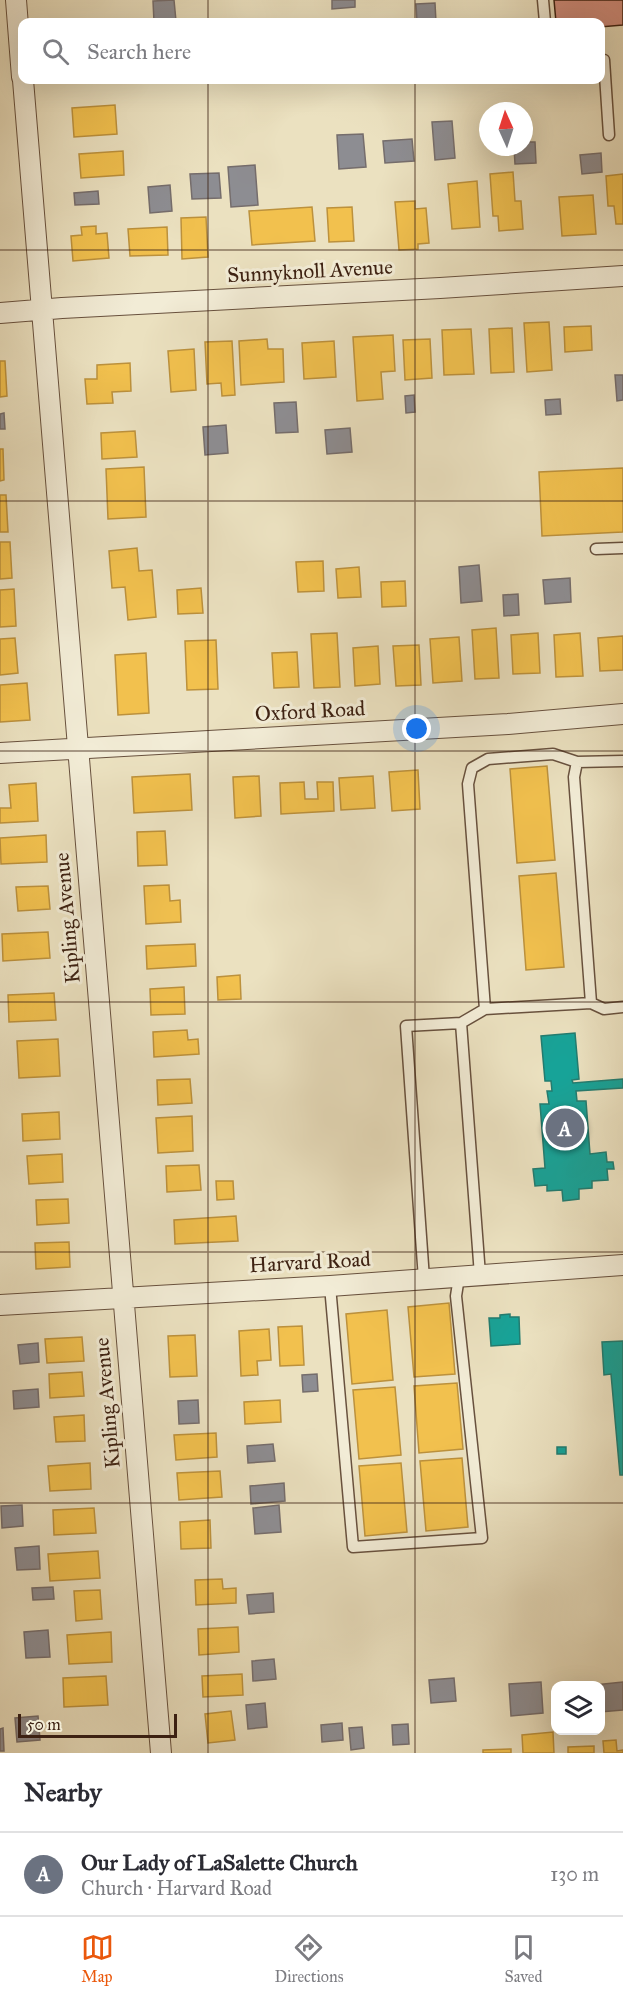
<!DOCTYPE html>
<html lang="en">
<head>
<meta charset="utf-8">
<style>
	:root { --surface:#fff; --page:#f2f2f3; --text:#2b2b33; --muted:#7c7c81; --line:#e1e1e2; --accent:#ea580c }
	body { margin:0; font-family:"IM FELL Great Primer",serif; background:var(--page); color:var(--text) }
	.controls { position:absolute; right:18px; bottom:18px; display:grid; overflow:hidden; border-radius:12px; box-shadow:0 6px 24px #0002 }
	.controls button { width:54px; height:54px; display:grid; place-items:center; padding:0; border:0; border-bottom:2px solid var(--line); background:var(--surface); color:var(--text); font:30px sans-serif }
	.compass { position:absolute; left:479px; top:102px; width:54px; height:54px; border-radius:50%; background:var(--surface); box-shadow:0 6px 24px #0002; rotate:357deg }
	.scale { position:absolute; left:18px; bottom:15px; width:159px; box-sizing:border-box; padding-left:6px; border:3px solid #3d2112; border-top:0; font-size:16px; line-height:21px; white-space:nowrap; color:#3d2112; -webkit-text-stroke:4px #f2ecd6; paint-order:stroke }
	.you { position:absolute; left:417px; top:729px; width:21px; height:21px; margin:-15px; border:4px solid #fff; border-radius:50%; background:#1a73e8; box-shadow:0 0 0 9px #1a73e833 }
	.badge { display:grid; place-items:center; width:39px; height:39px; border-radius:50%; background:var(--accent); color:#fff; font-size:20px; font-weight:700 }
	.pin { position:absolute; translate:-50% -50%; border:3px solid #fff; box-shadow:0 2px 6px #0006 }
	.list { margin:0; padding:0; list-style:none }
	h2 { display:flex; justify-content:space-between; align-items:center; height:78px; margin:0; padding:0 24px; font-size:26px }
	h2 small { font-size:20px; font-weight:400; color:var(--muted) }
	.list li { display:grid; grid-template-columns:39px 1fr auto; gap:18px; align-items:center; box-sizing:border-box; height:84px; padding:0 24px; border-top:2px solid var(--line) }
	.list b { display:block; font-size:22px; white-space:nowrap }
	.list p { margin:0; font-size:20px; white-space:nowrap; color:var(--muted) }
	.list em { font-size:20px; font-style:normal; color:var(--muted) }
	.icon { flex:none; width:33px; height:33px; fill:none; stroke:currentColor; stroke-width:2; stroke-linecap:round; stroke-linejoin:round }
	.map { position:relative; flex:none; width:623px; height:1753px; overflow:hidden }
	.search { position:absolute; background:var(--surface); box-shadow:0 6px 24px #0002; left:18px; right:18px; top:18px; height:66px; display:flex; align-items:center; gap:15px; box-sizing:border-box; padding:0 21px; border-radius:12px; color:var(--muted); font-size:22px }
	.sheet { height:162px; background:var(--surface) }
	nav { display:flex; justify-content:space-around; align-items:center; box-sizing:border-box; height:84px; border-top:2px solid var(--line); background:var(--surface); font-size:16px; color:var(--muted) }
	nav a { display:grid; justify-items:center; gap:3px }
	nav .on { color:var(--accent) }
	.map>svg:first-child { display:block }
	.homes { fill:#f2c14e; stroke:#bc913c; stroke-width:1.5 }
	.public { fill:#17a398; stroke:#227c70; stroke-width:1.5 }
	.industry { fill:#8d8d92; stroke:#756d6c; stroke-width:1.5 }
	.building { fill:#d38f80; stroke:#3d2112; stroke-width:1.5 }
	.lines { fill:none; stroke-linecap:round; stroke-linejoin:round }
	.lane-casing { stroke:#68513e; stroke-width:13 }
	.street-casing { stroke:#68513e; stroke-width:22 }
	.lane { stroke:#f2ecd6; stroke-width:10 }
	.street { stroke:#f2ecd6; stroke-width:20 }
	.grid { fill:none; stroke:#3d2112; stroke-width:1.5; stroke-opacity:0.55 }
	.labels { text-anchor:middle; stroke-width:6; stroke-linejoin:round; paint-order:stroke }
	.street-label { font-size:21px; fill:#3d2112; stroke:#f2ecd6 }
</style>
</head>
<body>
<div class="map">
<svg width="623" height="1753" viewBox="0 0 623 1753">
	<rect width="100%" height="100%" fill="#ebe1c0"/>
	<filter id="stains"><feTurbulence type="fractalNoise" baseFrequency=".00333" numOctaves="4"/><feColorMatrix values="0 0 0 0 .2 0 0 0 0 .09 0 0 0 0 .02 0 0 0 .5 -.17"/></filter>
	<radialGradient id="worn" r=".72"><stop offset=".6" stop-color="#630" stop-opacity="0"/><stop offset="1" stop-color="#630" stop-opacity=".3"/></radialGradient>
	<!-- homes -->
	<path class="homes" d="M115 105 117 134 74 137 72 108Z
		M123 151 124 175 81 178 79 154Z
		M513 172 515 201H521L523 229 499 231 498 216H493L490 174Z
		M623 174V224H616L614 206H608L606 176Z
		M477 181 480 227 452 229 448 184Z
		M593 195 596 234 562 236 559 197Z
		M415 201V209L426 208 429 243 418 244V249L399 250 395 202Z
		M312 207 315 241 252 245 249 211Z
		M352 207 354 241 329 242 327 208Z
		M206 217 208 257 182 259 181 218Z
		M96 226V234L107 233 109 258 73 261 71 236 82 235 81 227Z
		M167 227 168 255 130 256 128 229Z
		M549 322 552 370 527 372 524 323Z
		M591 326 592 350 565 352 564 327Z
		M512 328 514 372 491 373 489 329Z
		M471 329 474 374 444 375 442 330Z
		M393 335 395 371 381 372 383 399 357 401 353 337Z
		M267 339 268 349H283L284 382 241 385 239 341Z
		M430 339 432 378 405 380 403 340Z
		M232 341 235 395 222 396 221 383 207 384 205 342Z
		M334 341 336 377 304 379 302 343Z
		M194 349 196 390 171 392 168 351Z
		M0 361H5L7 396 0 397Z
		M130 363 131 391 112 392 113 403 87 404 85 379H97V365Z
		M135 431 137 457 102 459 101 433Z
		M0 449H3L4 480 0 481Z
		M144 467 146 517 108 519 106 469Z
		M623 468V532L542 536 539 472Z
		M0 495H6L8 532H0Z
		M0 542H10L12 578 0 579Z
		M137 548 139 571 152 570 156 617 128 620 125 587 112 588 109 551Z
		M323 561 324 591 298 592 296 562Z
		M359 567 361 597 338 598 336 569Z
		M405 581 406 606 382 607 381 582Z
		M201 588 203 613 178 614 177 590Z
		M14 589 16 626 0 627V590Z
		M496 628 499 678 475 679 472 630Z
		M337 633 340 687 314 688 311 634Z
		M538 633 540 673 513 674 511 635Z
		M580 633 583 676 556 677 554 635Z
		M623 636V670L600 671 598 638Z
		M459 637 462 681 433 683 430 639Z
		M15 638 18 673 0 675V639Z
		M216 640 218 689 187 690 185 641Z
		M419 645 421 685 396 686 393 646Z
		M378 646 380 684 355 686 353 648Z
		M297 652 299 687 274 688 272 653Z
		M146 653 149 713 118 715 115 655Z
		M27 683 30 720 0 722V685Z
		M547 766 555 860 517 863 510 769Z
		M418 770 420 809 392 811 389 772Z
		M190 774 192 810 134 813 132 777Z
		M259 776 261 816 235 818 233 777Z
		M373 776 375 808 341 810 339 778Z
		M304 782 305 799H318L317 782H333L334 811 281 814 280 783Z
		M36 783 38 821 0 823V808H11L9 785Z
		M165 831 167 865 138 866 137 832Z
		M46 835 47 862 1 864 0 838Z
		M556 873 564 967 526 970 519 876Z
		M169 885 170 901 180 900 181 922 146 924 144 886Z
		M48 886 50 909 18 911 16 887Z
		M48 932 50 958 3 961 2 934Z
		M195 944 196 966 147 969 146 946Z
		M240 975 241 999 218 1000 217 977Z
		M184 987 185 1014 151 1015 150 989Z
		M54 993 56 1020 9 1022 8 995Z
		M187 1030 188 1040 198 1039 199 1054 154 1057 153 1032Z
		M58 1039 60 1076 19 1078 17 1041Z
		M190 1079 192 1103 158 1105 157 1080Z
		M59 1112 60 1139 23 1141 22 1114Z
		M192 1116 193 1151 158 1153 156 1118Z
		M62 1154 63 1182 29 1184 27 1156Z
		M199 1165 201 1190 167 1192 166 1166Z
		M216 1181H233L234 1199 217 1200Z
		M68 1199 69 1223 37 1225 36 1200Z
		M236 1216 238 1241 175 1244 174 1220Z
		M69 1242 70 1267 36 1269 35 1243Z
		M449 1303 455 1374 414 1377 408 1307Z
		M387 1310 393 1380 352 1384 346 1314Z
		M302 1326 304 1365 280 1366 278 1327Z
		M269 1329 271 1360 257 1361 258 1375 241 1376 239 1331Z
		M195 1335 197 1376 170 1377 168 1336Z
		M82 1337 84 1361 47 1363 45 1339Z
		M82 1372 84 1396 50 1398 49 1374Z
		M457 1383 463 1449 419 1453 414 1386Z
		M395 1387 401 1455 359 1459 353 1390Z
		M280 1400 281 1422 245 1424 244 1402Z
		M84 1415 85 1441 56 1442 54 1417Z
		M216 1433 217 1457 176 1460 174 1435Z
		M462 1458 468 1527 426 1531 420 1461Z
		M90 1463 91 1489 50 1491 48 1466Z
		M401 1463 407 1532 365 1536 359 1466Z
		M220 1471 222 1497 179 1500 177 1473Z
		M94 1508 96 1533 54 1535 53 1510Z
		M210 1520 211 1548 181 1549 180 1522Z
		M98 1551 100 1578 50 1581 48 1554Z
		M222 1579 223 1589 236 1588V1603L196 1605 195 1580Z
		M100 1590 102 1619 76 1621 74 1591Z
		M238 1627 239 1652 199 1655 198 1629Z
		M111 1632 112 1662 69 1664 67 1635Z
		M242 1674 243 1695 203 1697 202 1676Z
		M106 1676 108 1705 64 1707 63 1678Z
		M231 1711 235 1740 208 1743 205 1714Z
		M553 1732 554 1753H523L522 1735Z
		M616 1740 617 1751 623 1750V1753H604L603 1741Z
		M594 1746V1753H568V1747Z
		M511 1749V1753H483V1750Z"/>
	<!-- public -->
	<path class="public" d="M575 1033 579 1079 572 1080 573 1083 623 1079V1088L576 1091 577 1101H586L590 1154 606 1152 607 1162H613L614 1169H607L608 1180 592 1181V1188L579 1189V1199L563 1201 562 1190 547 1191V1185L535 1186 533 1169 545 1168 540 1104H549L547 1091H552L551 1081H545L541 1036Z
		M510 1314V1317H519L520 1344 491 1346 489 1318H500V1315Z
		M623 1341V1475H620L611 1374 604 1375 602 1342Z
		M557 1447H566V1454H557Z"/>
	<!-- industry -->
	<path class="industry" d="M174 0 176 21 154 22 153 1Z
		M332 0H355V7L332 9Z
		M435 3 436 22H417L416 4Z
		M452 121 455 158 435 160 432 122Z
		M363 134 366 167 339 169 337 135Z
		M412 139 414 161 385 163 383 141Z
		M524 142H535L536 163 515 164 514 147H524Z
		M601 153 602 172 582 174 580 155Z
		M255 165 258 205 231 207 228 167Z
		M219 173 221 198 192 199 190 174Z
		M170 185 172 211 150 213 148 187Z
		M98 191 99 204 75 205 74 193Z
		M615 375H623V400L617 401Z
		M414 395 415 412 406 413 405 396Z
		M560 399 561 414 546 415 545 400Z
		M296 402 298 432 276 433 274 403Z
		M4 413 5 429H0V414Z
		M226 425 228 453 205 455 203 427Z
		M350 428 352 452 327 454 325 430Z
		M479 565 482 601 461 603 459 567Z
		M570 578 571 602 545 604 543 580Z
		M518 594 519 615 504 616 503 595Z
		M38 1343 39 1362 20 1364 18 1345Z
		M317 1374 318 1391 303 1392 302 1375Z
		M38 1389 39 1407 14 1409 13 1391Z
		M198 1400 199 1423 179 1424 178 1401Z
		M273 1444 275 1461 248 1463 247 1446Z
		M284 1483 285 1501 251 1504 250 1486Z
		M22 1505 23 1526 2 1528 1 1506Z
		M279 1505 281 1532 255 1534 253 1508Z
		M39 1546 40 1569 17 1570 15 1548Z
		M53 1587 54 1599 33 1600 32 1588Z
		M273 1593 274 1612 249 1614 247 1595Z
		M48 1630 50 1657 26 1658 24 1632Z
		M274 1659 276 1679 253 1681 252 1661Z
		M454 1678 456 1701 431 1703 429 1680Z
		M541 1682 543 1713 511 1716 509 1684Z
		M623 1682V1710L600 1712V1686L594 1685Z
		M265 1703 267 1727 248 1729 246 1705Z
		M38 1716 40 1740 17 1742 15 1718Z
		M342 1723 343 1740 322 1742 321 1725Z
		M408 1724 409 1744 393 1745 392 1725Z
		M362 1727 364 1748 351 1750 349 1728Z
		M3 1728 4 1751H0V1729Z"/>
	<!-- building -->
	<path class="building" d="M554 0H623V25L600 27V22H556Z"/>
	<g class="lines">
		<!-- lane casing -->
		<g class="lane-casing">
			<path id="lane" d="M543 0 545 22
				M600 60H604L609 135
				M596 549 623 548
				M591 1003 574 777 577 762 623 761
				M485 1009 468 784 472 768 488 759 553 754 577 762
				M461 1023 480 1275
				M424 1279 406 1026 461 1023 485 1009 591 1003 604 1009 623 1007
				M330 1286 353 1547 482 1538 456 1296 459 1277"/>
		</g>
		<!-- street casing -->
		<g class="street-casing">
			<path id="street" d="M16 0 22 77
				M23 80 161 1753
				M0 313 62 308 440 288 623 276
				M0 753 508 724 623 714
				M0 1305 330 1286 623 1265"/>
		</g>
		<!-- lane -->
		<use href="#lane" class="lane"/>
		<!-- street -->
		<use href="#street" class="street"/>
	</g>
	<!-- grid -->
	<path class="grid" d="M208 0V22M415 0V22M208 80V1753M415 80V1753M0 250H623M0 501H623M0 751H623M0 1002H623M0 1252H623M0 1503H623"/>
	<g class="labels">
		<!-- street labels -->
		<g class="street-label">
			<text transform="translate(310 271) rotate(-3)" y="7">Sunnyknoll Avenue</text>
			<text transform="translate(310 711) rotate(-3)" y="7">Oxford Road</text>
			<text transform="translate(67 918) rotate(-95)" y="7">Kipling Avenue</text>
			<text transform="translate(310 1262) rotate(-3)" y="7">Harvard Road</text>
			<text transform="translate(107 1403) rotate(-95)" y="7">Kipling Avenue</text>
		</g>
	</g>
	<rect width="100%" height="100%" filter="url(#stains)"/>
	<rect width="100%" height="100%" fill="url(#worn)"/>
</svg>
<div class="controls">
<button><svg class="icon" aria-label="layers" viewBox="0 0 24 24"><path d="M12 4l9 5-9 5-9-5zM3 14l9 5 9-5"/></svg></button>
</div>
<svg class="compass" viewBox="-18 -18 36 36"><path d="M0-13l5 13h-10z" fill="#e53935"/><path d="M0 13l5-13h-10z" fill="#7c7c81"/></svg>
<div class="scale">50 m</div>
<div class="you"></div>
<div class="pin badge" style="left:565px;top:1128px;background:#6b7280">A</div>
<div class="search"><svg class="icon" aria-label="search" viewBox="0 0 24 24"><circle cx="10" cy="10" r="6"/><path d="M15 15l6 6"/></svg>Search here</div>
</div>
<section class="sheet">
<h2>Nearby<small></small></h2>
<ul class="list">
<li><span class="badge" style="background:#6b7280">A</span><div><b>Our Lady of LaSalette Church</b><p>Church · Harvard Road</p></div><em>130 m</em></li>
</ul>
</section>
<nav>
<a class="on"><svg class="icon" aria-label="map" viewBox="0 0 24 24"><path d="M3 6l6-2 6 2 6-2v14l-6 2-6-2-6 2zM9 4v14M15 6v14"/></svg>Map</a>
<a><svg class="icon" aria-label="directions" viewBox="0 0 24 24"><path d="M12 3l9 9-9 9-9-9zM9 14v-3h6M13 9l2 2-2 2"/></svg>Directions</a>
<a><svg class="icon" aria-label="saved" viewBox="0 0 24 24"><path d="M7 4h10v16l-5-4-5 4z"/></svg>Saved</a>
</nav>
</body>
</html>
